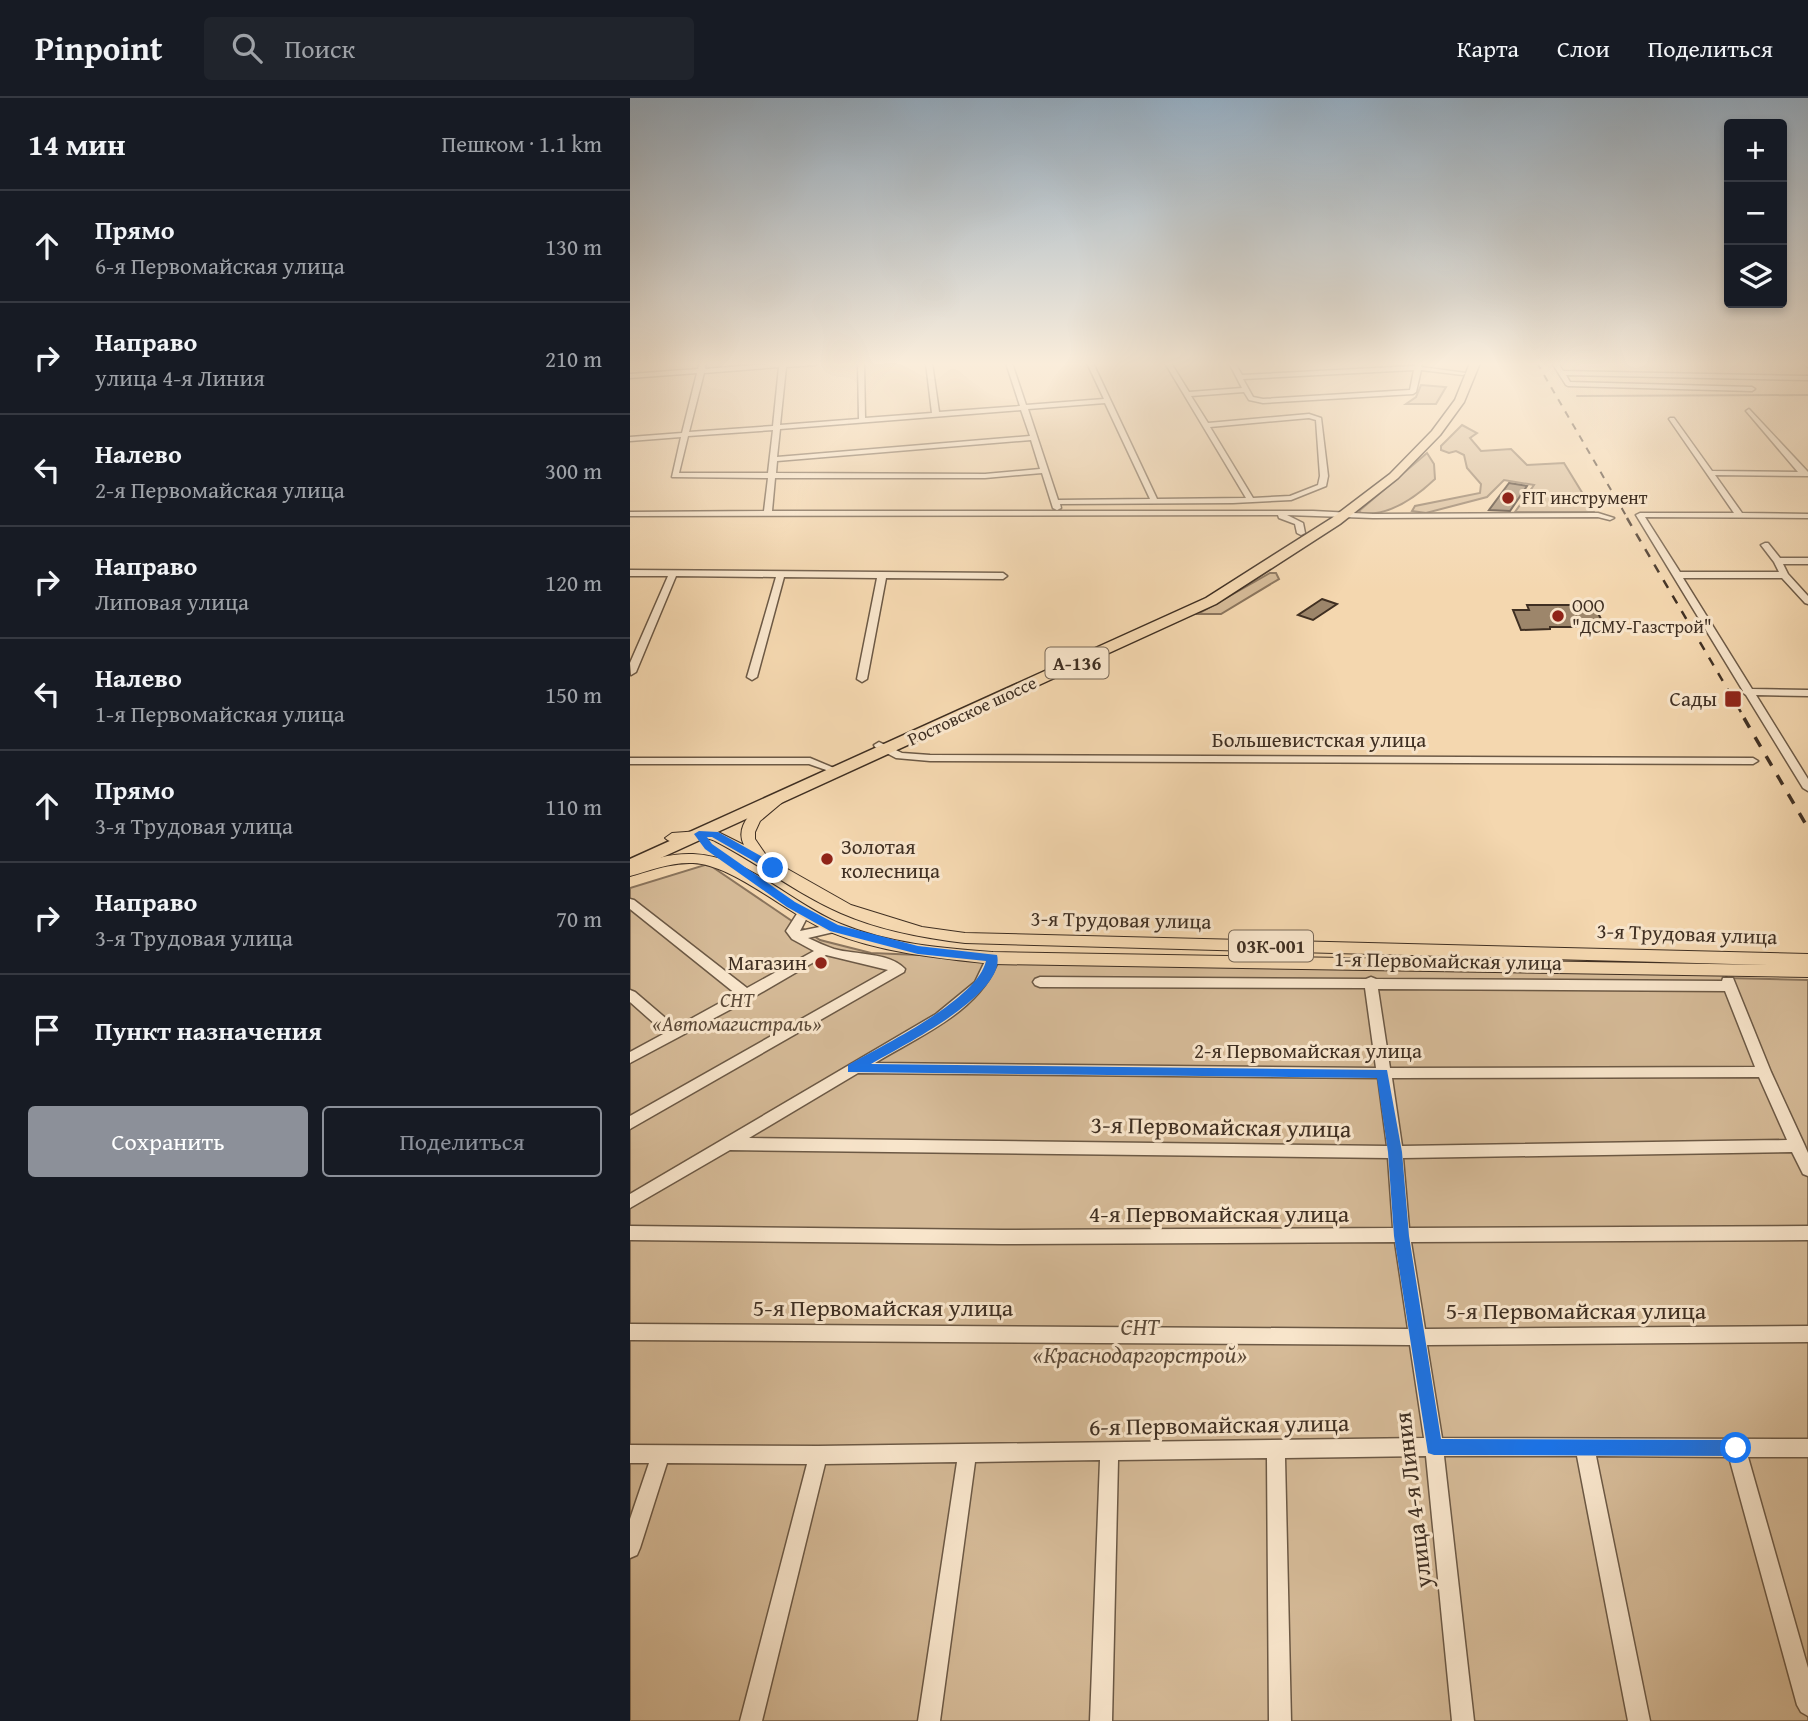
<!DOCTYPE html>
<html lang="ru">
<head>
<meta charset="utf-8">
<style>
	:root { --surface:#171b24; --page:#20242c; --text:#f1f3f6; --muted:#9ea1a6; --line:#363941; --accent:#8c9099 }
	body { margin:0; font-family:"Gentium Book Plus",serif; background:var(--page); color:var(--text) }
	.controls { position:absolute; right:21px; top:21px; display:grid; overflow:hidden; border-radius:7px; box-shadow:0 4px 10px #0003 }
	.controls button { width:63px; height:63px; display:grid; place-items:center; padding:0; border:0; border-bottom:2px solid var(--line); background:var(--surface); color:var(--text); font:35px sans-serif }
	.stop { position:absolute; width:21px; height:21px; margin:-16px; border:5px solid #1a73e8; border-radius:50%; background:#fff }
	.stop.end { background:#1a73e8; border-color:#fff; box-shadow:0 2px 7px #0008 }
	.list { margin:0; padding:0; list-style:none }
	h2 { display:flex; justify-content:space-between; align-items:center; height:91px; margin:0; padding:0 28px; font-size:30px }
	h2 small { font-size:23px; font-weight:400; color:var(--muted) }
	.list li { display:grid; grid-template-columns:46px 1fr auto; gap:21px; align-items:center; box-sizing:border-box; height:112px; padding:0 28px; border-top:2px solid var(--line) }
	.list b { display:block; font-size:26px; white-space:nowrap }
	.list p { margin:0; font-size:23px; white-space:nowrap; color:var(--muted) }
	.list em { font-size:23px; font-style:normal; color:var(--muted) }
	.actions { display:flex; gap:14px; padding:21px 28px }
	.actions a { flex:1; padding:16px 0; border:2px solid var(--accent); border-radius:7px; text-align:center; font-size:24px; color:var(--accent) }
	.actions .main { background:var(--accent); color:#fff }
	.icon { flex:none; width:38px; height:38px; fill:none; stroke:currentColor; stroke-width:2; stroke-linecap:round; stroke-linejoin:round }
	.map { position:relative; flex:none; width:1178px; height:1623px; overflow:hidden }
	header { display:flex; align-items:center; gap:42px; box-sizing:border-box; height:98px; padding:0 35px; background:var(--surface); border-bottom:2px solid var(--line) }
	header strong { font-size:33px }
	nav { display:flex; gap:38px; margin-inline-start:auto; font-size:24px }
	.search { width:490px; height:63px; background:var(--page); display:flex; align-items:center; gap:18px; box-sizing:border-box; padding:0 24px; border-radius:7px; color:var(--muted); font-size:26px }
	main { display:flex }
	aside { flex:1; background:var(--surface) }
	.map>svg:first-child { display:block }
	.green { fill:#d5ba97; stroke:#8a745c; stroke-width:2 }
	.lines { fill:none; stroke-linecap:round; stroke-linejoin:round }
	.stream { stroke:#86725a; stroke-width:2 }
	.building { fill:#9d866b; stroke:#3f2f22; stroke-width:2 }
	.minor-casing { stroke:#6c5945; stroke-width:3 }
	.major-casing { stroke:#3f2f22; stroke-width:2 }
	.highway-casing { stroke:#3f2f22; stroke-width:3 }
	.minor { fill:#f8e5cb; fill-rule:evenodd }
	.major { fill:#f4d7af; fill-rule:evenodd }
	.highway { fill:#f4d7af; fill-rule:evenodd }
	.rail-far2 { stroke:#3f2f22; stroke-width:2; stroke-dasharray:7 7; stroke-linecap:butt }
	.rail-far1 { stroke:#3f2f22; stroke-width:2.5; stroke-dasharray:9 9; stroke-linecap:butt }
	.rail { stroke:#3f2f22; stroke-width:3.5; stroke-dasharray:11 11; stroke-linecap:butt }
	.route { fill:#1a73e8 }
	.poi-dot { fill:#8f2418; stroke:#f8e5cb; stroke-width:2.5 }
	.labels { text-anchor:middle; stroke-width:6; stroke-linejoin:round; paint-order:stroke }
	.far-poi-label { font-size:18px; fill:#3f2f22; stroke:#f8e5cb; text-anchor:start }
	.far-street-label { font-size:18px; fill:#3f2f22; stroke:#f8e5cb }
	.shield { fill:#f8e5cb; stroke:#766655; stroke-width:2 }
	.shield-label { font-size:19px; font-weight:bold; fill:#3f2f22 }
	.poi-label { font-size:21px; fill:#3f2f22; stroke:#f8e5cb; text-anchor:end }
	.street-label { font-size:21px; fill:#3f2f22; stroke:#f8e5cb }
	.park-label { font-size:21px; font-style:italic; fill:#5d4b39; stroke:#f8e5cb }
	.near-street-label { font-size:24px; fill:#3f2f22; stroke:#f8e5cb }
	.near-park-label { font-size:24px; font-style:italic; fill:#5d4b39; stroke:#f8e5cb }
</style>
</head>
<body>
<header>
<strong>Pinpoint</strong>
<div class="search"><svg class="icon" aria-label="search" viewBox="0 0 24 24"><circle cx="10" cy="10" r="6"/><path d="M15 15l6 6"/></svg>Поиск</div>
<nav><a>Карта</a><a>Слои</a><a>Поделиться</a></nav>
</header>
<main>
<aside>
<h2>14 мин<small>Пешком · 1.1 km</small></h2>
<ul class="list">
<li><svg class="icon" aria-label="ahead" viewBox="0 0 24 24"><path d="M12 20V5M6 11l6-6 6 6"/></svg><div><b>Прямо</b><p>6-я Первомайская улица</p></div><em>130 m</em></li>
<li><svg class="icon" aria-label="right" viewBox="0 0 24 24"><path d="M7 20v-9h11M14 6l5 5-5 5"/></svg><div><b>Направо</b><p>улица 4-я Линия</p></div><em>210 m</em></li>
<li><svg class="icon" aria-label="left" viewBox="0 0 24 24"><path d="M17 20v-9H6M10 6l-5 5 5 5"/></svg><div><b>Налево</b><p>2-я Первомайская улица</p></div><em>300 m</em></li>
<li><svg class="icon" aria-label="right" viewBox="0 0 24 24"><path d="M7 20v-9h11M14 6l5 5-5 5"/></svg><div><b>Направо</b><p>Липовая улица</p></div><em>120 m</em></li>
<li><svg class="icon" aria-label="left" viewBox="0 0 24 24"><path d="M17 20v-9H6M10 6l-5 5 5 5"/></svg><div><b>Налево</b><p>1-я Первомайская улица</p></div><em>150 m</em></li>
<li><svg class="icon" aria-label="ahead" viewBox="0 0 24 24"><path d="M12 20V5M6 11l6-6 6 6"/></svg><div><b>Прямо</b><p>3-я Трудовая улица</p></div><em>110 m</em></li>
<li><svg class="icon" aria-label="right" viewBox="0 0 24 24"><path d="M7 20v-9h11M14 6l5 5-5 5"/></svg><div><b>Направо</b><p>3-я Трудовая улица</p></div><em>70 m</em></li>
<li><svg class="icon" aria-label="arrive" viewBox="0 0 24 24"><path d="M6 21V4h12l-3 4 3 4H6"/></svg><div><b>Пункт назначения</b></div></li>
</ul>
<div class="actions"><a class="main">Сохранить</a><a>Поделиться</a></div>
</aside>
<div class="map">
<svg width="1178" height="1623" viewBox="0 0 1178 1623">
	<rect width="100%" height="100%" fill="#f4d7af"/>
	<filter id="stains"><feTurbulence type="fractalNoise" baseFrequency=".00286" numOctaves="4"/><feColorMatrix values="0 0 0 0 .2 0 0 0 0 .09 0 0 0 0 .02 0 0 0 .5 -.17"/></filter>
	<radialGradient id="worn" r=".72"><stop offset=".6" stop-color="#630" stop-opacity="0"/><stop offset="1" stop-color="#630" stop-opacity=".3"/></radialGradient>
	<!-- green -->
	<path class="green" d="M791 287 816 289 806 306H776L786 299Z
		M832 327 847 335 840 340 851 353 881 351 897 367 934 365 964 414H885L904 387 874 382 857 399 796 415 782 413 785 408 850 395 851 386 837 370 834 357 826 353 819 355 811 352V348Z
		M797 355 804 366 805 381C786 399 759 419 731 415L729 413Z
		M640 475H646L649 481 591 516H568Z
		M78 766 190 842 241 855 363 860 1094 873 1097 880 1178 882V1623H0V790Z"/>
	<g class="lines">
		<!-- stream -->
		<path class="stream" d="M947 298 1178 297"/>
	</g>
	<!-- building -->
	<path class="building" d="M879 385 897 388 880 413 859 412Z
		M692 501 707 506 683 522 668 517Z
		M897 507H964L973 525H944L946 529H920V531L891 532 883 512H899Z"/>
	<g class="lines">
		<!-- minor casing -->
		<g class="minor-casing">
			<path id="minor" d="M70 265H76L75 271 150 265H188L185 267 156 269 150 327 229 321 228 265H234L235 320 302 315 296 265H302L309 314 390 308 376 265H382L396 307 474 301 457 265H463L527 401 616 400 535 265H541L559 294 612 290 599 265H605L612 277 785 268 786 265H792L791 269 836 275 833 277 791 272 786 294 783 296 633 305 619 302 614 294 561 298 578 325 679 316 691 320 698 378 696 388 661 402 603 405 430 406 431 410 427 412 423 410 412 375 355 380H145L142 413H683L743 416 968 415 984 420 980 422 968 419 743 420 657 417 673 425 675 435 671 437 667 435 665 426 649 420 648 417 0 418V414L134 413 138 380 42 379 51 339 0 343V339L52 335 67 275 0 280V276L68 271ZM149 269 143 328 59 334 74 275ZM784 272 780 292 633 301 623 299 613 281ZM475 305 520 401 428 402 398 311ZM391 312 400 338 147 359 150 331ZM679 320 686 322 690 378 688 387 660 398 623 400 580 329ZM143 332 138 375H49L58 338ZM401 342 410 371 355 376 146 375 147 363Z
				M922 265H928L933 273 1178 278V282L936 277 940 284 1122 289 1125 291 1122 293 938 288 936 287Z
				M1172 265H1178V269Z
				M1119 311 1178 374V378L1085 377 1112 415 1178 416V420L1015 419 1050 474H1149L1144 464 1131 447 1135 445H1138L1150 460H1178V466H1153L1158 476 1178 498V506L1175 505 1152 480H1053L1122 591 1178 592V598L1126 597 1178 681V693L1173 690 1116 597 1112 594 1113 593 1006 417 1010 415H1104L1039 321 1040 320H1044L1082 373 1168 374 1117 314 1116 313Z
				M0 472 373 475 377 478 373 481 256 480 237 581 232 584 227 581 247 480 154 479 127 579 122 582 117 579 146 479 46 478 6 574 1 577 0 565 38 478H0Z
				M249 644 272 655 300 657 1123 660 1128 663 1123 666 300 663 266 660 245 649 244 647Z
				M0 660H180L204 670 199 673 179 666H0Z
				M0 801 4 802 117 890 184 853 162 841 156 833 170 811 174 810 180 814 170 833 204 826 210 830 208 833 178 840C187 844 195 848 204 851 226 857 259 854 275 871L274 874 0 1031V1018L258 872 196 857 122 900 0 965V954L35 935 0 904V892L5 894 46 929 106 896 0 811Z
				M363 856 369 860C352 913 289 938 245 965L746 970 735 890 410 889 405 887 403 884 405 881 410 879 736 881 741 879 746 881 1092 883 1093 880H1103L1141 974 1175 1048 1178 1055V1078L1173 1076 1162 1054 773 1060 779 1130 1178 1128V1142L781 1144 795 1231 1178 1228V1244L797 1247 812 1340 1178 1341V1359H1118L1178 1570V1618L1171 1614 1167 1607 1099 1359 966 1358 1020 1623H998L947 1358H814L844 1623H822L796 1358 655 1360 661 1623H639L637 1360 488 1362 482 1623H460L470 1362 345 1364 310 1623H288L327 1364 195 1366 132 1623H110L177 1366 37 1365 10 1450 7 1457 0 1460V1421L19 1365H0V1347L188 1348 794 1340 780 1247 0 1242V1226L778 1231 765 1144 372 1146 0 1142V1128L372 1132 763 1130 758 1060 100 1052 0 1110V1096L306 916 345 884 358 857ZM748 891 1095 893 1125 969 760 970ZM228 975 748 980 757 1048 119 1040ZM1129 979 1157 1042 772 1048 762 980Z"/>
		</g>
		<!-- major casing -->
		<g class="major-casing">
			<path id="major" d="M148 698 155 702 130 723 125 734V741L138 760 221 807 292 829 335 835 1178 856V879L363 866C308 860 252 855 200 834 158 817 105 767 63 765 41 764 21 772 0 778V768C20 762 41 755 63 756 118 758 162 806 211 826 259 846 312 850 363 854L1139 867 335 845C293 840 250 832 211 815 167 796 128 765 85 743 71 735 47 752 35 740L42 735 84 732 114 747C103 726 129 704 148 698Z"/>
		</g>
		<!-- highway casing -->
		<g class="highway-casing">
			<path id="highway" d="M840 265H850L834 304 810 337 768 380 710 426 586 506 0 774V761L576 500 702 420 760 376 802 333 825 302Z"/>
		</g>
		<!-- minor -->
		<use href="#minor" class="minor"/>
		<!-- major -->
		<use href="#major" class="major"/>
		<!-- highway -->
		<use href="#highway" class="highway"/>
		<!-- rail-far2 -->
		<path class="rail-far2" d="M907 265 998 421"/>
		<!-- rail-far1 -->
		<path class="rail-far1" d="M997 420 1115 621"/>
		<!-- rail -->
		<path class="rail" d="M1114 620 1178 730"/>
	</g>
	<!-- sky -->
	<linearGradient id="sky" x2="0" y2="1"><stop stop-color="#94abbe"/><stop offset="0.54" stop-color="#faeddb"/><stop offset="1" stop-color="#faeddb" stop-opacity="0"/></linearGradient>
	<rect width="1178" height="492" fill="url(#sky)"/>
	<!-- route -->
	<path class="route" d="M69 733 88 734 147 767V772H139L82 739H77L82 746 165 804 208 827 288 848 367 857C377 896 270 949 241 966L757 972 772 1054 779 1138 811 1341 1106 1342 1112 1344 1114 1350 1112 1356 1106 1358 804 1357 798 1355 764 1138 758 1054 747 980 218 974V967C253 947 347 902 356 863L288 856 200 833 157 809 75 751 64 736Z"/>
	<!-- markers -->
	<g class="poi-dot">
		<circle cx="878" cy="400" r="7"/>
		<circle cx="928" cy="518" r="7"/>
		<rect x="1094" y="592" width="18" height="18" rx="3.5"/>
		<circle cx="197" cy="761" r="7"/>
		<circle cx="191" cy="865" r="7"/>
	</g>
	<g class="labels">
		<!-- far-poi labels -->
		<g class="far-poi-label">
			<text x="892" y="406">FIT инструмент</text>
			<text x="942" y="514">ООО<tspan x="942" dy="21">"ДСМУ-Газстрой"</tspan></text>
		</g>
		<!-- far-street labels -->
		<g class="far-street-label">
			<text transform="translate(342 613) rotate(-25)" y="6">Ростовское шоссе</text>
		</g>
		<!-- shield labels -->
		<g class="shield">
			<rect x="415.5" y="549.5" width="63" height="31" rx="5"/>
			<rect x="599" y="832.5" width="84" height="31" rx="5"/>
		</g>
		<g class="shield-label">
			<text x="447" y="572">А-136</text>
			<text x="641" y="855">03К-001</text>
		</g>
		<!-- poi labels -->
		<g class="poi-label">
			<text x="1087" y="608">Сады</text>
			<text x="211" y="756" text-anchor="start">Золотая<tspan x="211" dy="24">колесница</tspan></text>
			<text x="177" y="872">Магазин</text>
		</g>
		<!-- street labels -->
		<g class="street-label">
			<text x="689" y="649">Большевистская улица</text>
			<text transform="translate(491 822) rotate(1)" y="7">3-я Трудовая улица</text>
			<text transform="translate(1057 836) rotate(2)" y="7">3-я Трудовая улица</text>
			<text transform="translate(818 863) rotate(1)" y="7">1-я Первомайская улица</text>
			<text x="678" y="960">2-я Первомайская улица</text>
		</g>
		<!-- park labels -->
		<g class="park-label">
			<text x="107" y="909">СНТ<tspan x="107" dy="24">«Автомагистраль»</tspan></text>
		</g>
		<!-- near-street labels -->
		<g class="near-street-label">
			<text transform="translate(591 1029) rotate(1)" y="8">3-я Первомайская улица</text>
			<text x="589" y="1124">4-я Первомайская улица</text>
			<text x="253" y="1218">5-я Первомайская улица</text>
			<text x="946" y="1221">5-я Первомайская улица</text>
			<text transform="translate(589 1327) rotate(-1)" y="8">6-я Первомайская улица</text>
			<text transform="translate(783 1402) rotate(-97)" y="8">улица 4-я Линия</text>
		</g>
		<!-- near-park labels -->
		<g class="near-park-label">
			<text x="510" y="1237">СНТ<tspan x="510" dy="28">«Краснодаргорстрой»</tspan></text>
		</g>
	</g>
	<rect width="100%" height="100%" filter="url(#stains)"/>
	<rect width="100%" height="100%" fill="url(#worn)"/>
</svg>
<div class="controls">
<button>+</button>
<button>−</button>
<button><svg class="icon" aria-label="layers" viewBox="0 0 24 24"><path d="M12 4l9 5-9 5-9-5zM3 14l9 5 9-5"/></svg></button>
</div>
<div class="stop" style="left:1106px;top:1350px"></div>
<div class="stop end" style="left:143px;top:770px"></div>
</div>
</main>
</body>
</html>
